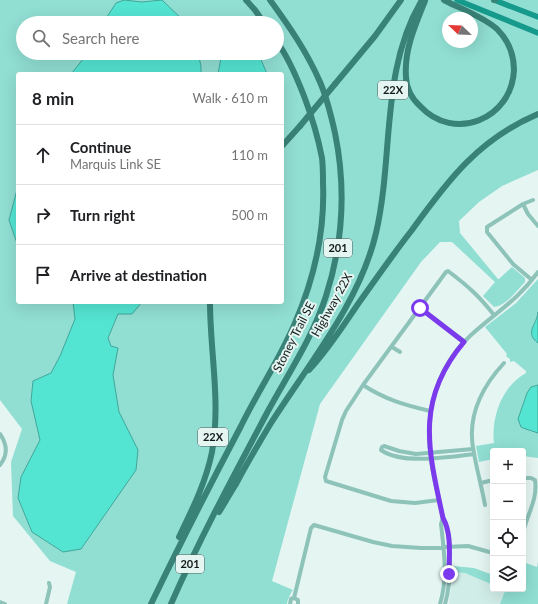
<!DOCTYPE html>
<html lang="en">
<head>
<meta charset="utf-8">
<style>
	:root { --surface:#fff; --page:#f2f2f2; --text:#202124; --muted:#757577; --line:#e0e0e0 }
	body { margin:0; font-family:Lato,sans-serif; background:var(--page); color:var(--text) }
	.controls { position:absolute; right:12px; bottom:12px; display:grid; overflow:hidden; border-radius:4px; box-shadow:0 4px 16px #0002 }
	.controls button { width:36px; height:36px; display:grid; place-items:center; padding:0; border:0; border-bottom:1px solid var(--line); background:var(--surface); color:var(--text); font:20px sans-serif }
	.compass { position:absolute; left:442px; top:12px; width:36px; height:36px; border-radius:50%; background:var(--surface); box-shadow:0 4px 16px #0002; rotate:293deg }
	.stop { position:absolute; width:12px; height:12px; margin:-9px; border:3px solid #7c3aed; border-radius:50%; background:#fff }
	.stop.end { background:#7c3aed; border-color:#fff; box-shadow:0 1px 4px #0008 }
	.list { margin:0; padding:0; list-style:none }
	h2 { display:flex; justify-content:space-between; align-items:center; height:52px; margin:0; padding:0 16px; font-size:17px }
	h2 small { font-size:13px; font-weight:400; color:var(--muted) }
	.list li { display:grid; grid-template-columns:26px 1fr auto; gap:12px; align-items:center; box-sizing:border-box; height:60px; padding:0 16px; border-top:1px solid var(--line) }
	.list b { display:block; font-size:15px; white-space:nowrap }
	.list p { margin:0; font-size:13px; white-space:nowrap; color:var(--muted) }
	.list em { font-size:13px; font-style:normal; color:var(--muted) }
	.icon { flex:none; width:22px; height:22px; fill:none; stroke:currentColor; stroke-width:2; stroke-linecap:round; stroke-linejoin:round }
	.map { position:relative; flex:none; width:538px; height:604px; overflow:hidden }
	.search { position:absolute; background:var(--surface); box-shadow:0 4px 16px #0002; left:16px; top:16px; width:268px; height:44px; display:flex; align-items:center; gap:10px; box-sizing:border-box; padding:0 14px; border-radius:22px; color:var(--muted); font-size:15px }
	.panel { position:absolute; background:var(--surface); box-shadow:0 4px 16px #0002; left:16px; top:72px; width:268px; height:232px; border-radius:4px }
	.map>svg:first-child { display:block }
	.built { fill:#d1ede8 }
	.green { fill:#91ded3; fill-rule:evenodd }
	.water { fill:#54e4d2; stroke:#41a79a }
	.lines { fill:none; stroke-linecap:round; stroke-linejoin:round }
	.minor { stroke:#8ec3ba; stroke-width:4 }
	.major { stroke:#159a8c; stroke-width:5.5 }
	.highway { stroke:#398278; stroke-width:6 }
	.highway-bridge { stroke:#398278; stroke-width:6 }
	.route { stroke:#7c3aed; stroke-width:5 }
	.labels { text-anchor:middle; stroke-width:4; stroke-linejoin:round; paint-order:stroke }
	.shield { fill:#e4f5f2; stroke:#525c5a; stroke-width:1 }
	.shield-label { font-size:11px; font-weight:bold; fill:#141a19 }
	.street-label { font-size:12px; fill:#141a19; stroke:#e4f5f2 }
</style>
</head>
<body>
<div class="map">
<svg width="538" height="604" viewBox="0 0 538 604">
	<rect width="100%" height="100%" fill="#e4f5f2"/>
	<!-- built -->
	<path class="built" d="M453 572 465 573 493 585V589H501L505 591 500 604H449Z"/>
	<!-- green -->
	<path class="green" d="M0 0H538V170L502 186 479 202 459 221 460 233 498 279H499L512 267 525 278V282C517 290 506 306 494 307L483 296 495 282 452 242H440L421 262 320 404 272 581 293 590C291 592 287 601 287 604H67L76 572 50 561 13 516 11 462 22 429 0 400ZM448 18H472V42H448ZM23 23H277V53H23ZM18 74H282V302H18Z
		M538 279V458L523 456V451H493V459L479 462 476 446 494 443C491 417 502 386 526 373V371L514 361 510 362V359L506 356 507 354 485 327 516 303Z
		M523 562 537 567 538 562V604H500L505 591 501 589H523Z
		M453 566 474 568 493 575V585L465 573 453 572Z"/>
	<!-- water -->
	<path class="water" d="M124 0 142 2 162 0 186 23H103L116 3Z
		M88 53H198L201 66V74H71Z
		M224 53H256L259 55 267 74H218L221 58Z
		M18 186V246L9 220Z
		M73 302H142L132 314H118L108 338 111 346 118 348 113 375 119 412 138 450 136 470 81 549 63 552 32 532 18 498 21 477 40 440 31 401 33 381 51 373 60 356 75 319Z
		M538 312V343C524 332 537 325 538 312Z
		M538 385V433L523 428 521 427 518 419 527 393 531 387Z"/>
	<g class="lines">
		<!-- minor -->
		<path class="minor" d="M533 200 523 204 528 214 538 226
			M523 204 487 227V232L513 264 532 280
			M420 308 464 341
			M392 347 400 352
			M363 385C386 400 405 405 430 411
			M0 434C7 444 8 455 0 465
			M473 449 416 454 399 451 384 446 382 447 381 450C402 465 449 457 474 454
			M523 478H531L535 480C538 500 527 514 523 533
			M481 483 493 480
			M439 500 415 503 391 501 326 481 325 477 342 420 346 411 363 385 446 272 448 271C468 286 479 296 494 315
			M485 505C482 488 477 471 474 453 466 418 481 388 504 363
			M294 598 311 528 314 525 373 542 392 546 421 548 468 546 493 553
			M0 602 5 604
			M46 604 50 587 49 583
			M290 604 291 599 294 598 298 600V604
			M440 604C448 578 444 551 441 524L443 518
			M445 604C451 584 453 536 443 518 437 490 429 462 429 434 429 398 443 360 470 336 495 313 518 300 538 272"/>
		<!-- major -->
		<path class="major" d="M457 0 538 33
			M494 0 538 17"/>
		<!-- highway -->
		<path class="highway" d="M246 0 255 10 264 23
			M494 0H495
			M425 1C415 26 404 50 406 77 406 88 412 99 420 106 454 143 512 119 514 70 514 55 508 40 497 29 482 16 461 9 444 0
			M335 84 375 36 401 0
			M282 146 300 126
			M309 370C328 350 343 326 358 304 376 279 393 254 412 230 448 180 479 139 538 114
			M219 512C225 503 230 493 236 484 247 463 259 443 271 423 308 365 360 302 376 233 394 156 380 70 422 0
			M179 537C192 510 206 482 212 452 221 402 210 352 210 302
			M151 604C180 544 210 485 241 426 258 391 280 359 295 323 314 279 325 231 323 183 323 175 323 166 322 158 318 137 312 117 304 96 297 78 289 58 277 42
			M171 604C200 538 234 475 268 411 288 374 313 337 326 296 343 243 346 187 335 133 331 115 327 98 320 82 307 52 289 26 270 0"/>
		<!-- highway-bridge -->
		<path class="highway-bridge" d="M300 126 335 84"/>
	</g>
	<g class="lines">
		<!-- route -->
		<path class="route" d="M420 308 464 342C415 400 428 449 443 518 452 534 449 556 449 574"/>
	</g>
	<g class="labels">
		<!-- shield labels -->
		<g class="shield">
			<rect x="378" y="81" width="30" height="18" rx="3"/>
			<rect x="324" y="239" width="28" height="18" rx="3"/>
			<rect x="198" y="428" width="30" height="18" rx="3"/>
			<rect x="176" y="555" width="28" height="18" rx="3"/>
		</g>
		<g class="shield-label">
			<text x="393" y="94">22X</text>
			<text x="338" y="252">201</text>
			<text x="213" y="441">22X</text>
			<text x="190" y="568">201</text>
		</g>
		<!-- street labels -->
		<g class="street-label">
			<text transform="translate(332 305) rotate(-61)" y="4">Highway 22X</text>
			<text transform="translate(294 337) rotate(-63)" y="4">Stoney Trail SE</text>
		</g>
	</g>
</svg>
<div class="controls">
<button>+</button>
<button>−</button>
<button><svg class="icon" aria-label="locate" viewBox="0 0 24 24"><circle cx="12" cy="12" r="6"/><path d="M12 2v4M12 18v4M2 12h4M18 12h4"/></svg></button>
<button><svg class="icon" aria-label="layers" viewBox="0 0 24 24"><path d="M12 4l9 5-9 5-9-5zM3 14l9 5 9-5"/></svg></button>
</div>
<svg class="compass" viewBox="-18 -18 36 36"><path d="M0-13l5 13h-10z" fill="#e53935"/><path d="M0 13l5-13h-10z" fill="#757577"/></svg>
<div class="stop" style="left:420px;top:308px"></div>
<div class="stop end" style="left:449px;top:574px"></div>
<div class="search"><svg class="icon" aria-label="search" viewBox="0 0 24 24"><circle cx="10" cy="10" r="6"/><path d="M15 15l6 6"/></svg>Search here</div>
<section class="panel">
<h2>8 min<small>Walk · 610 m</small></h2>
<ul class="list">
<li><svg class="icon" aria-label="ahead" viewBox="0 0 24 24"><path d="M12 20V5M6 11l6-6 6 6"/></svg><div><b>Continue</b><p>Marquis Link SE</p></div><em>110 m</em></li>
<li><svg class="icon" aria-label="right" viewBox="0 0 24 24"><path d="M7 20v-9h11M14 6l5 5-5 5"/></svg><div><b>Turn right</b></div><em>500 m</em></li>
<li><svg class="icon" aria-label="arrive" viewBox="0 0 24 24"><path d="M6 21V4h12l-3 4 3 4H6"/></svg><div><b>Arrive at destination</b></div></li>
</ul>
</section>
</div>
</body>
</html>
